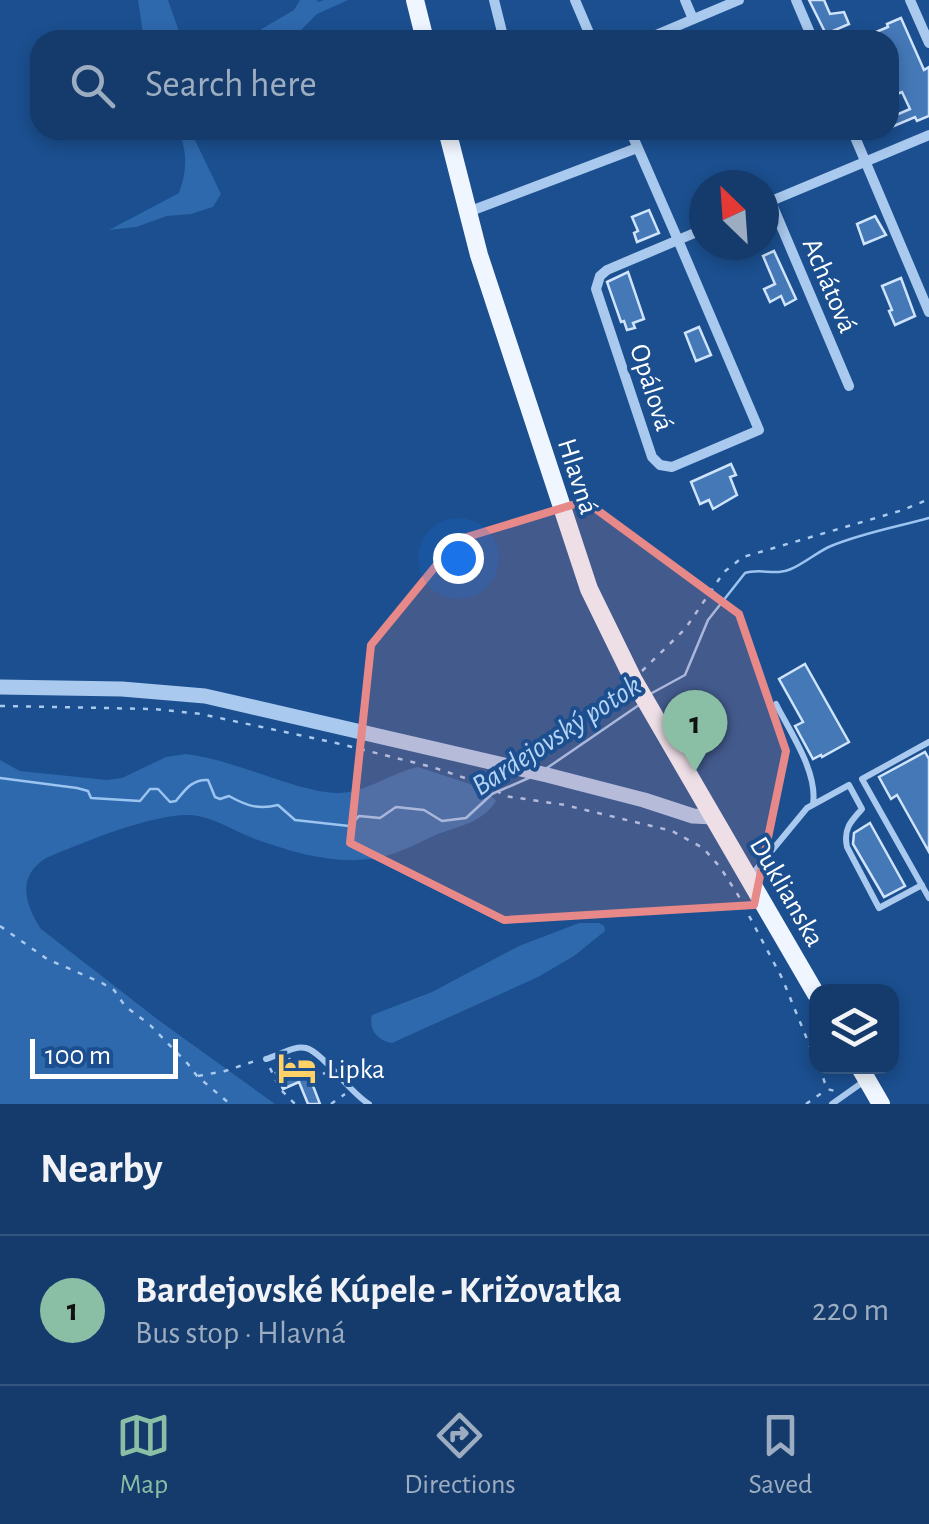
<!DOCTYPE html>
<html lang="en">
<head>
<meta charset="utf-8">
<style>
	:root { --surface:#143b6b; --page:#214673; --text:#f1f3f6; --muted:#9dadc1; --line:#33557e; --accent:#8abfa5 }
	body { margin:0; font-family:"Alegreya Sans",sans-serif; background:var(--page); color:var(--text) }
	.controls { position:absolute; right:30px; bottom:30px; display:grid; overflow:hidden; border-radius:20px; box-shadow:0 5px 15px #0003 }
	.controls button { width:90px; height:90px; display:grid; place-items:center; padding:0; border:0; border-bottom:2px solid var(--line); background:var(--surface); color:var(--text); font:50px sans-serif }
	.compass { position:absolute; left:689px; top:170px; width:90px; height:90px; border-radius:50%; background:var(--surface); box-shadow:0 5px 15px #0003; rotate:335deg }
	.scale { position:absolute; left:30px; bottom:25px; width:148px; box-sizing:border-box; padding-left:10px; border:5px solid #fff; border-top:0; font-size:28px; line-height:35px; white-space:nowrap; color:#fff; -webkit-text-stroke:8px #1b4f8f; paint-order:stroke }
	.you { position:absolute; left:458px; top:558px; width:35px; height:35px; margin:-25px; border:8px solid #fff; border-radius:50%; background:#1a73e8; box-shadow:0 0 0 15px #1a73e833 }
	.badge { display:grid; place-items:center; width:65px; height:65px; border-radius:50%; background:var(--accent); color:#111; font-size:32px; font-weight:700 }
	.pin { position:absolute; translate:-50% -82px; filter:drop-shadow(0 2px 5px #0008) }
	.pin::after { content:''; position:absolute; top:52px; width:35px; height:30px; background:inherit; clip-path:polygon(0 0,100% 0,50% 100%) }
	.list { margin:0; padding:0; list-style:none }
	h2 { display:flex; justify-content:space-between; align-items:center; height:130px; margin:0; padding:0 40px; font-size:42px }
	h2 small { font-size:32px; font-weight:400; color:var(--muted) }
	.list li { display:grid; grid-template-columns:65px 1fr auto; gap:30px; align-items:center; box-sizing:border-box; height:150px; padding:0 40px; border-top:2px solid var(--line) }
	.list b { display:block; font-size:38px; white-space:nowrap }
	.list p { margin:0; font-size:32px; white-space:nowrap; color:var(--muted) }
	.list em { font-size:32px; font-style:normal; color:var(--muted) }
	.icon { flex:none; width:55px; height:55px; fill:none; stroke:currentColor; stroke-width:2; stroke-linecap:round; stroke-linejoin:round }
	.map { position:relative; flex:none; width:929px; height:1104px; overflow:hidden }
	.search { position:absolute; background:var(--surface); box-shadow:0 5px 15px #0003; left:30px; right:30px; top:30px; height:110px; display:flex; align-items:center; gap:25px; box-sizing:border-box; padding:0 35px; border-radius:30px; color:var(--muted); font-size:38px }
	.sheet { height:280px; background:var(--surface) }
	nav { display:flex; justify-content:space-around; align-items:center; box-sizing:border-box; height:140px; border-top:2px solid var(--line); background:var(--surface); font-size:28px; color:var(--muted) }
	nav a { display:grid; justify-items:center; gap:5px }
	nav .on { color:var(--accent) }
	.map>svg:first-child { display:block }
	.green { fill:#2e69ad }
	.lines { fill:none; stroke-linecap:round; stroke-linejoin:round }
	.stream { stroke:#9cc4f0; stroke-width:2.5 }
	.building { fill:#4478b7; stroke:#cfe3fa; stroke-width:2.5 }
	.path { stroke:#a9c9ee; stroke-width:2.5; stroke-dasharray:5 8; stroke-linecap:butt }
	.service { stroke:#a9c9ee; stroke-width:6 }
	.minor { stroke:#a9c9ee; stroke-width:10 }
	.tertiary { stroke:#a9c9ee; stroke-width:15 }
	.primary { stroke:#f0f6ff; stroke-width:18 }
	.marked { fill:#e88989; fill-opacity:0.2; stroke:#e88989; stroke-width:8; stroke-linejoin:round }
	.labels { text-anchor:middle; stroke-width:8; stroke-linejoin:round; paint-order:stroke }
	.street-label { font-size:28px; fill:#fff; stroke:#1b4f8f }
	.poi-label { font-size:28px; fill:#fff; stroke:#1b4f8f; text-anchor:start }
	.water-label { font-size:30px; font-style:italic; fill:#b5d3f5; stroke:#1b4f8f }
</style>
</head>
<body>
<div class="map">
<svg width="929" height="1104" viewBox="0 0 929 1104">
	<rect width="100%" height="100%" fill="#1b4f8f"/>
	<!-- green -->
	<path class="green" d="M138 0H168L182 40H144Z
		M300 0H317L318 2 324 0H348L317 14 291 40H243L294 10Z
		M178 130H192V134L221 194 213 207 191 214 167 216 136 227 109 230 179 193C187 170 188 152 178 130Z
		M186 754C224 759 261 775 298 786 311 789 324 793 337 793 367 793 390 773 418 767L485 789 496 801C483 822 460 826 438 834 422 841 406 850 389 855 345 868 297 854 255 839 234 831 214 817 191 815 154 813 81 843 46 858 16 877 25 904 41 929L161 1022 275 1104H0V760L20 771 107 780 122 778 166 757Z
		M579 923H599L604 926 605 931 574 956 538 977 392 1043C378 1041 368 1029 372 1015L432 992 519 946Z"/>
	<g class="lines">
		<!-- stream -->
		<path class="stream" d="M652 693 685 675 708 620 745 573C760 568 776 576 791 569 805 563 817 552 831 546 862 533 896 527 929 518
			M547 768 639 705
			M0 778 77 788 88 791 91 798 140 801 150 789H158L170 802 176 801C185 790 192 779 208 780L215 797 220 799 229 796C247 806 259 810 278 805L295 820 349 826 359 816 380 818 396 807 424 810 442 821 466 818 492 794 531 777"/>
	</g>
	<!-- building -->
	<path class="building" d="M809 0H824L830 14 844 12 849 24 826 34Z
		M901 18 924 70 929 67V116L917 121 915 117 889 128V118L910 109 902 92 897 94 894 86 897 84 889 65V40H857L888 27 887 24Z
		M649 210 659 233 637 242 634 233 638 231 632 217Z
		M875 216 886 235 864 244 857 224Z
		M774 251 796 299 785 305 781 296 770 302 764 289 775 284 763 256Z
		M628 272 644 319 633 323 635 328 627 330 624 321 621 322 607 282Z
		M901 278 915 316 895 325 889 311 892 310 882 286Z
		M699 327 711 355 696 361 685 333Z
		M731 464 736 475 730 477 737 495 713 509 709 500 700 504 691 482Z
		M805 664 849 742 822 757 821 755 813 759 795 726 803 722 779 679Z
		M925 752 929 759V852L897 795 891 799 879 777Z
		M870 823 905 886 884 897 853 844 854 833Z
		M311 1059 317 1075 310 1078 320 1104H308L299 1082 283 1089 276 1073Z"/>
	<g class="lines">
		<!-- path -->
		<path class="path" d="M642 671 685 629 724 572 743 557 903 510 929 499
			M0 706 154 709 201 714 336 743 432 767 489 786 505 796 565 805 672 831 703 848 720 867 738 895 782 978 816 1061
			M0 926 47 959 102 983 114 990 125 1006 150 1025 188 1064 197 1076 230 1104
			M289 1058 293 1066
			M819 1066 827 1089 835 1091
			M270 1068 280 1089 295 1104
			M198 1076 225 1071 258 1060
			M311 1079 325 1073
			M331 1104 345 1094
			M806 1104 826 1090"/>
		<!-- service -->
		<path class="service" d="M776 704C790 732 818 772 813 804
			M929 742 862 779 929 898
			M750 877 807 808 849 785 862 809C851 821 843 829 847 847L879 908 922 885
			M266 1059C278 1056 294 1045 306 1048 322 1052 350 1093 369 1104
			M832 1104 863 1082"/>
		<!-- minor -->
		<path class="minor" d="M494 0 504 40
			M575 0 592 40
			M685 0 693 19
			M796 0 813 40
			M910 0 929 43
			M644 40 739 0
			M630 130 678 240 704 229
			M852 130 929 312
			M771 202 849 386
			M764 204 929 135
			M468 212 637 148
			M678 240 759 430 672 467 660 465 652 457 596 289 600 276 607 270Z"/>
		<!-- tertiary -->
		<path class="tertiary" d="M0 687 122 689 205 696 547 775 644 800 693 816 713 817"/>
		<!-- primary -->
		<path class="primary" d="M415 0 425 40
			M447 130 479 255 589 589 633 679 816 994
			M859 1066 881 1104"/>
	</g>
	<!-- marked area -->
	<path class="marked" d="M585 501 739 614 786 751 754 905 504 920 350 843 371 645 457 540Z"/>
	<!-- icons -->
	<defs>
		<g id="hotel-bare" transform="scale(3)"><path d="M-6-4.5h1.5V1H6V5H4.5V3h-9V5H-6ZM-4 0a1.8 1.8 0 1 1 3.6 0ZM.5 0V-2.5h3Q6-2.5 6 0Z" fill="#ffd166" stroke="#1b4f8f" stroke-width="2.5" paint-order="stroke"/></g>
	</defs>
	<g fill-rule="evenodd">
		<use href="#hotel-bare" x="297" y="1068"/>
	</g>
	<g class="labels">
		<!-- street labels -->
		<g class="street-label">
			<text transform="translate(831 285) rotate(67)" y="10">Achátová</text>
			<text transform="translate(653 387) rotate(72)" y="10">Opálová</text>
			<text transform="translate(579 476) rotate(72)" y="10">Hlavná</text>
			<text transform="translate(788 891) rotate(60)" y="10">Duklianska</text>
		</g>
		<!-- poi labels -->
		<g class="poi-label">
			<text x="327" y="1078">Lipka</text>
		</g>
		<!-- water labels -->
		<g class="water-label">
			<text transform="translate(556 735) rotate(-33)" y="10">Bardejovský potok</text>
		</g>
	</g>
</svg>
<div class="controls">
<button><svg class="icon" aria-label="layers" viewBox="0 0 24 24"><path d="M12 4l9 5-9 5-9-5zM3 14l9 5 9-5"/></svg></button>
</div>
<svg class="compass" viewBox="-18 -18 36 36"><path d="M0-13l5 13h-10z" fill="#e53935"/><path d="M0 13l5-13h-10z" fill="#9dadc1"/></svg>
<div class="scale">100 m</div>
<div class="you"></div>
<div class="pin badge" style="left:695px;top:772px">1</div>
<div class="search"><svg class="icon" aria-label="search" viewBox="0 0 24 24"><circle cx="10" cy="10" r="6"/><path d="M15 15l6 6"/></svg>Search here</div>
</div>
<section class="sheet">
<h2>Nearby<small></small></h2>
<ul class="list">
<li><span class="badge">1</span><div><b>Bardejovské Kúpele - Križovatka</b><p>Bus stop · Hlavná</p></div><em>220 m</em></li>
</ul>
</section>
<nav>
<a class="on"><svg class="icon" aria-label="map" viewBox="0 0 24 24"><path d="M3 6l6-2 6 2 6-2v14l-6 2-6-2-6 2zM9 4v14M15 6v14"/></svg>Map</a>
<a><svg class="icon" aria-label="directions" viewBox="0 0 24 24"><path d="M12 3l9 9-9 9-9-9zM9 14v-3h6M13 9l2 2-2 2"/></svg>Directions</a>
<a><svg class="icon" aria-label="saved" viewBox="0 0 24 24"><path d="M7 4h10v16l-5-4-5 4z"/></svg>Saved</a>
</nav>
</body>
</html>
